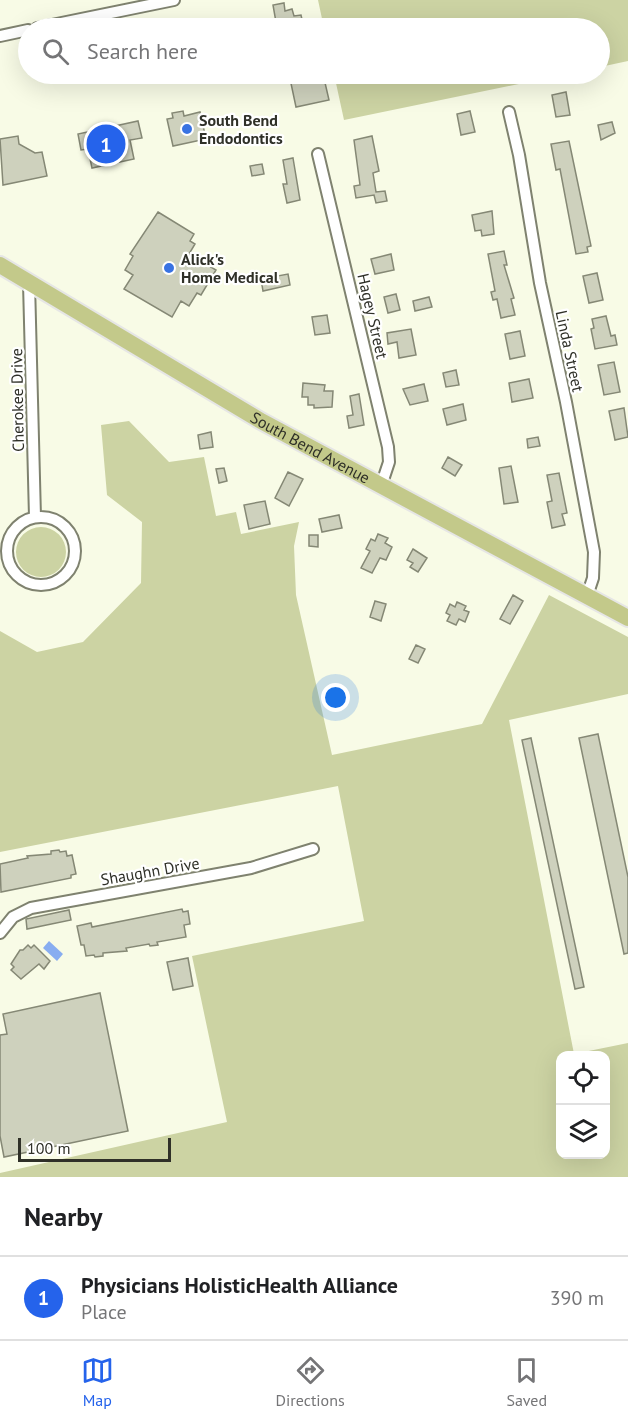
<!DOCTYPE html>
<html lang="en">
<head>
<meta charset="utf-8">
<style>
	:root { --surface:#fff; --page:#f6f6f6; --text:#202124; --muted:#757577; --line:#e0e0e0; --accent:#2563eb }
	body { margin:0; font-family:"PT Sans",sans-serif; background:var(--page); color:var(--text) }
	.controls { position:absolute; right:18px; bottom:18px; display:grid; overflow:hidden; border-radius:12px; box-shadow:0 6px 24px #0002 }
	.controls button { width:54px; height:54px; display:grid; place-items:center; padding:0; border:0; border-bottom:2px solid var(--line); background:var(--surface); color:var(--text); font:30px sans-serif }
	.scale { position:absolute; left:18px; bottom:15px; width:153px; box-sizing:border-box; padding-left:6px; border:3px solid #2f3028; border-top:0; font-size:16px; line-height:21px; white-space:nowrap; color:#2f3028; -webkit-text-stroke:4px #fff; paint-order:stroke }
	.you { position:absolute; left:336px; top:698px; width:21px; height:21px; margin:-15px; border:4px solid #fff; border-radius:50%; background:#1a73e8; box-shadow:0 0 0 9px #1a73e833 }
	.badge { display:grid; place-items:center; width:39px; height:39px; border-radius:50%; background:var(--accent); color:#fff; font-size:20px; font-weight:700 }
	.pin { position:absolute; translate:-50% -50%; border:3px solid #fff; box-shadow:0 2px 6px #0006 }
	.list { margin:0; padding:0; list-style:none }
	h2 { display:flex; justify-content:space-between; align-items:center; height:78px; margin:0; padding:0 24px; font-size:26px }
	h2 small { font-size:20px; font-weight:400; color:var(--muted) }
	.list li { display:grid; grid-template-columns:39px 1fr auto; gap:18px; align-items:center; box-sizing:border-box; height:84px; padding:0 24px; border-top:2px solid var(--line) }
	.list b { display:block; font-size:22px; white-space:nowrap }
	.list p { margin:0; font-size:20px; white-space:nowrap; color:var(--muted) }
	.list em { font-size:20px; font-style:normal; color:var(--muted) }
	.icon { flex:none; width:33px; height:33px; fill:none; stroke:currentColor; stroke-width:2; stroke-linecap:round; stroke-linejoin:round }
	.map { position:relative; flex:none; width:628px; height:1177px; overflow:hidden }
	.search { position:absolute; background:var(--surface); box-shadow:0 6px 24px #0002; left:18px; right:18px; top:18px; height:66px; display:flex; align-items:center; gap:15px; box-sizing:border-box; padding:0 21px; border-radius:33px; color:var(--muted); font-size:22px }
	.sheet { height:162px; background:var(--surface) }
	nav { display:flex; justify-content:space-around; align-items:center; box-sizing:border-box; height:84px; border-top:2px solid var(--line); background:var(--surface); font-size:16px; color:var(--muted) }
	nav a { display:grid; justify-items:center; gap:3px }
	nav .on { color:var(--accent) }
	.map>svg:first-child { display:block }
	.green { fill:#ccd3a3; fill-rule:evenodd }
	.water { fill:#88adf0 }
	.building { fill:#ced1bd; stroke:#858875; stroke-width:1.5 }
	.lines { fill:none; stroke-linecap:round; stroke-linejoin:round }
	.minor-casing { stroke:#7f826f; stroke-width:14 }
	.primary-casing { stroke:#e6e6e5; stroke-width:20 }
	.minor { stroke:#fff; stroke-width:10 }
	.primary { stroke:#c3c98a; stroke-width:16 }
	.poi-dot { fill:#3973e2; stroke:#fff; stroke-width:2 }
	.labels { text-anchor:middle; stroke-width:4.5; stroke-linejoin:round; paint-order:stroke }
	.poi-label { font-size:16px; font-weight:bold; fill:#2f3028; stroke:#fff; text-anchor:start }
	.street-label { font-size:16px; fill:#2f3028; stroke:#fff }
</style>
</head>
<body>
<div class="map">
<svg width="628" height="1177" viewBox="0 0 628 1177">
	<rect width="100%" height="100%" fill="#f8fbe6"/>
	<!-- green -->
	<path class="green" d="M318 0H628V61L600 67V28H324Z
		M334 74H567L344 120Z
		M129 421 169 462 204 457 216 516 236 512 241 534 299 522 294 546 296 595 332 755 482 724 549 595 628 637V694L509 720 574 1054 628 1043V1177H0V1173L227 1122 192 956 364 921 338 786 0 852V631L37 652 83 642 141 583 142 522 107 495 101 425ZM560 1056H606V1154H560Z
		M16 552a25 25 0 1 1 50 0a25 25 0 1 1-50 0Z"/>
	<!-- water -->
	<path class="water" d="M49 941 63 954 57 961 43 948Z"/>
	<!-- building -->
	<path class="building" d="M284 3 285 11 292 9 294 16 301 15 304 28H277L273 5Z
		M289 74H323L329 100 296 107Z
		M566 92 570 115 556 117 552 95Z
		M183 111 184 116 200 112 206 139 173 146 167 119 173 118 172 113Z
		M470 111 475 132 461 135 457 114Z
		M138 121 142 138 130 140 134 159 92 168 88 149 81 150 78 134Z
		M612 122 615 133 601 140 598 125Z
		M18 136 19 144 35 153 42 152 47 176 3 185 0 139Z
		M372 136 379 171 373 173 376 192 385 191 387 201 376 203 374 195 356 198 354 186 360 185 354 140Z
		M569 141 591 246 587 247 588 252 576 254 560 169 556 170 551 144Z
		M293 158 300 200 287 203 283 184H287L283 160Z
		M262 164 264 174 252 176 250 166Z
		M492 211 494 234 482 236 481 230 475 231 472 215Z
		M158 212 194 234 190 241 195 244 189 254 216 270 201 295 197 293 189 306 181 301 172 317 124 289 133 275 125 270 133 256 130 254Z
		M504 251 507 265H504L514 298 511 299 515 315 501 318 497 299 493 300 491 292 495 291 488 254Z
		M391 254 394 270 375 274 371 259Z
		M597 273 603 300 589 303 583 276Z
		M288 274 290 285 263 291 261 279Z
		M396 294 400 310 388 313 384 297Z
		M429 297 432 307 415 311 413 301Z
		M327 315 330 333 315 335 312 317Z
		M606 316 611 336 615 335 617 345 595 349 591 329 594 328 592 319Z
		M411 329 416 355 399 358 397 342 388 344 387 333Z
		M520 331 525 356 510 359 505 334Z
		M614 362 620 392 604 395 598 365Z
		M456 370 459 385 446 387 443 373Z
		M529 379 533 398 512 402 509 383Z
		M303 383 325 385 324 391H333L332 407 314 408V405H308V397H302Z
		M424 384 428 401 410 405 403 389Z
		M359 394 364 425 349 428 347 416 353 415 350 396Z
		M463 404 466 420 447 425 443 409Z
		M624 408 628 437 615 440 609 411Z
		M211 432 213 447 200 449 198 435Z
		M538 437 540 446 528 448 527 439Z
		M448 457 462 465 455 476 442 468Z
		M511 466 518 502 504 504 499 468Z
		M224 468 227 481 219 483 216 469Z
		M288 472 303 479 289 506 275 498Z
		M559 473 567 513 562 514 565 525 552 528 547 502 552 501 547 475Z
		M265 501 270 524 249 529 244 505Z
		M339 515 342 528 322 532 319 519Z
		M378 534 388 538 385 543 392 547 386 560 380 558 372 573 361 568 370 551 366 549 371 539 375 541Z
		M309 535H318V547L309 546Z
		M413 549 427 558 418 572 410 567 413 563 407 560Z
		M513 595 523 601 510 624 500 619Z
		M375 601 386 604 381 621 370 617Z
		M457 602 466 606 464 610 469 612 465 622 459 619 456 625 447 621 450 615 446 613 450 604 455 607Z
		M416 645 425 649 418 663 409 659Z
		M598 734 628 877V953L624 954 579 738Z
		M531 738 584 987 575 989 522 740Z
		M59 850 60 852 66 851 67 856 72 855 76 874 71 875V878L1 892 0 864 28 858 27 856 51 854V851Z
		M182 909 183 912 188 911 190 924 184 925 186 937 157 942 158 945 150 946 149 944 126 948 127 951 103 953V956L95 957 94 955 86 956 84 945H81L77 926 91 923 92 927Z
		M69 910 71 920 27 929 26 919Z
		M28 945 31 948 34 945 50 961 44 969 39 964 21 979 11 970 14 967 11 964 20 950H23Z
		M188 958 193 986 173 990 167 962Z
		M100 993 128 1131 4 1157 0 1136V1035L7 1034 3 1014Z"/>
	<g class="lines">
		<!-- minor casing -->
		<g class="minor-casing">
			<path id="minor" d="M37 28 174 0
				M0 36 28 30
				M509 112 519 155 540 283 566 402 594 552 593 578 587 596
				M318 154 388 447 389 462 381 486
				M29 283 35 517
				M7 551a34 34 0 1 1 68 0a34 34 0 1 1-68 0Z
				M0 933 13 917 31 908 251 868 313 849"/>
		</g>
		<!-- primary casing -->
		<g class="primary-casing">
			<g id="primary">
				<path id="s1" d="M0 265 261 421 628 618"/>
			</g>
		</g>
		<!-- minor -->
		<use href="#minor" class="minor"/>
		<!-- primary -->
		<use href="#primary" class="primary"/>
	</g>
	<!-- markers -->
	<g class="poi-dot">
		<circle cx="187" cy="129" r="6"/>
		<circle cx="169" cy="268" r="6"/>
	</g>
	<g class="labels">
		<!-- poi labels -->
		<g class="poi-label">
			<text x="199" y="126">South Bend<tspan x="199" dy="18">Endodontics</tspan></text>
			<text x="181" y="265">Alick's<tspan x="181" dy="18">Home Medical</tspan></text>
		</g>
		<!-- street labels -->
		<g class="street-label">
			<text transform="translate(373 316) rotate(77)" y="6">Hagey Street</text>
			<text transform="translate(570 351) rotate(78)" y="6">Linda Street</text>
			<text transform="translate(17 400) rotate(-91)" y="6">Cherokee Drive</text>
			<text dy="6" stroke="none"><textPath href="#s1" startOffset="360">South Bend Avenue</textPath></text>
			<text transform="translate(150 871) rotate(-10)" y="6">Shaughn Drive</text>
		</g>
	</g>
</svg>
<div class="controls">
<button><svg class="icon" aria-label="locate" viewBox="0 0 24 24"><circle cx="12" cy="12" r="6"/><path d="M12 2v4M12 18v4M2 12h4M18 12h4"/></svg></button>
<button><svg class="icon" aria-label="layers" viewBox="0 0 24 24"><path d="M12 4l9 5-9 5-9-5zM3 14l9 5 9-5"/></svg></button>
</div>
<div class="scale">100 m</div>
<div class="you"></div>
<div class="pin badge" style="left:106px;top:144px">1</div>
<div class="search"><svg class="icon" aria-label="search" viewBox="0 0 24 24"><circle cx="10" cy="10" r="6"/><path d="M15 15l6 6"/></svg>Search here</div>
</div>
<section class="sheet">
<h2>Nearby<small></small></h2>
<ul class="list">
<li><span class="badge">1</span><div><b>Physicians HolisticHealth Alliance</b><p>Place</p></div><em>390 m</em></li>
</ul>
</section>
<nav>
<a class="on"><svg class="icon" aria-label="map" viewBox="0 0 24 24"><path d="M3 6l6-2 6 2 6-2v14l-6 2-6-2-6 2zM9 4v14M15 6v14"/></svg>Map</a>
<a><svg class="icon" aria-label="directions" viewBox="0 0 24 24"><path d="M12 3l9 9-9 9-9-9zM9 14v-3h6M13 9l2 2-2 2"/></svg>Directions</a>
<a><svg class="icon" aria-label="saved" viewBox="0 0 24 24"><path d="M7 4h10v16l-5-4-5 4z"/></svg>Saved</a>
</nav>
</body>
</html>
